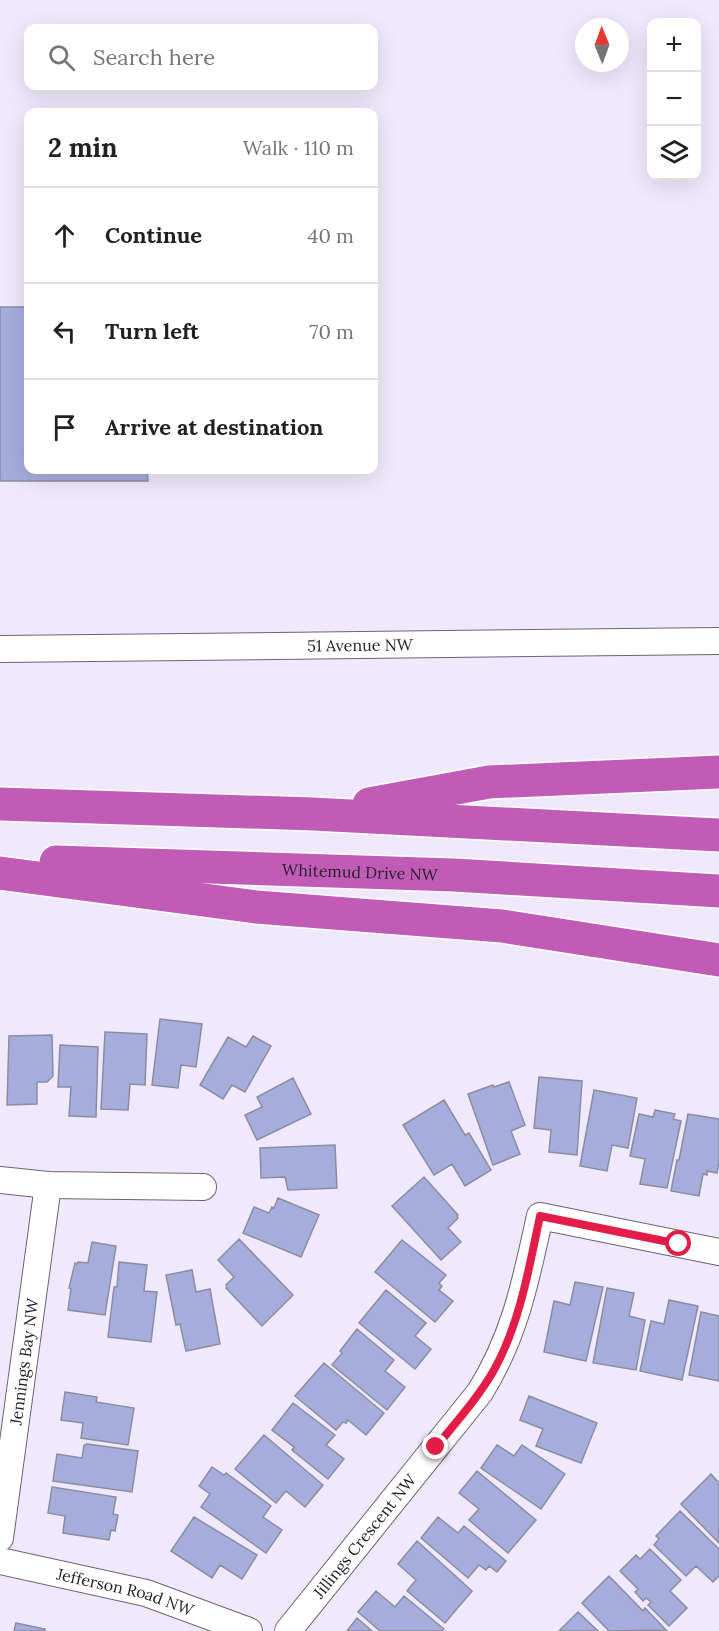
<!DOCTYPE html>
<html lang="en">
<head>
<meta charset="utf-8">
<style>
	:root { --surface:#fff; --page:#f6f6f6; --text:#202124; --muted:#757577; --line:#e0e0e0 }
	body { margin:0; font-family:Lora,serif; background:var(--page); color:var(--text) }
	.controls { position:absolute; right:18px; top:18px; display:grid; overflow:hidden; border-radius:12px; box-shadow:0 6px 24px #0002 }
	.controls button { width:54px; height:54px; display:grid; place-items:center; padding:0; border:0; border-bottom:2px solid var(--line); background:var(--surface); color:var(--text); font:30px sans-serif }
	.compass { position:absolute; left:575px; top:18px; width:54px; height:54px; border-radius:50%; background:var(--surface); box-shadow:0 6px 24px #0002; rotate:359deg }
	.stop { position:absolute; width:18px; height:18px; margin:-14px; border:4px solid #e11d48; border-radius:50%; background:#fff }
	.stop.end { background:#e11d48; border-color:#fff; box-shadow:0 2px 6px #0008 }
	.list { margin:0; padding:0; list-style:none }
	h2 { display:flex; justify-content:space-between; align-items:center; height:78px; margin:0; padding:0 24px; font-size:26px }
	h2 small { font-size:20px; font-weight:400; color:var(--muted) }
	.list li { display:grid; grid-template-columns:39px 1fr auto; gap:18px; align-items:center; box-sizing:border-box; height:96px; padding:0 24px; border-top:2px solid var(--line) }
	.list b { display:block; font-size:22px; white-space:nowrap }
	.list em { font-size:20px; font-style:normal; color:var(--muted) }
	.icon { flex:none; width:33px; height:33px; fill:none; stroke:currentColor; stroke-width:2; stroke-linecap:round; stroke-linejoin:round }
	.map { position:relative; flex:none; width:719px; height:1631px; overflow:hidden }
	.search { position:absolute; background:var(--surface); box-shadow:0 6px 24px #0002; left:24px; top:24px; width:354px; height:66px; display:flex; align-items:center; gap:15px; box-sizing:border-box; padding:0 21px; border-radius:12px; color:var(--muted); font-size:22px }
	.panel { position:absolute; background:var(--surface); box-shadow:0 6px 24px #0002; left:24px; top:108px; width:354px; height:366px; border-radius:12px }
	.map>svg:first-child { display:block }
	.building { fill:#a6addd; stroke:#8a8da0; stroke-width:1.5 }
	.lines { fill:none; stroke-linecap:round; stroke-linejoin:round }
	.street-casing { stroke:#6b6374; stroke-width:28 }
	.highway-casing { stroke:#fff; stroke-width:36 }
	.street { stroke:#fff; stroke-width:26 }
	.highway { stroke:#c15cb6; stroke-width:33 }
	.route { stroke:#e11d48; stroke-width:8 }
	.labels { text-anchor:middle; stroke-width:4.5; stroke-linejoin:round; paint-order:stroke }
	.street-label { font-size:16px; fill:#211e25; stroke:#fff }
</style>
</head>
<body>
<div class="map">
<svg width="719" height="1631" viewBox="0 0 719 1631">
	<rect width="100%" height="100%" fill="#f0e8fc"/>
	<!-- building -->
	<path class="building" d="M0 307H28V470H147L148 481H0Z
		M160 1019 202 1024 196 1067 181 1065 178 1088 152 1085Z
		M105 1032 147 1034 145 1085 130 1084 128 1110 101 1109Z
		M52 1035 53 1076 47 1082H37V1104L7 1105 9 1036Z
		M253 1036 271 1046 245 1092 232 1085 223 1099 200 1085 228 1037 246 1047Z
		M60 1045 98 1047 96 1117 69 1116 71 1087H58Z
		M539 1077 582 1081 577 1155 549 1152 551 1130 534 1128Z
		M293 1078 311 1114 257 1140 245 1115 262 1107 257 1097Z
		M509 1082 525 1125 511 1131 520 1154 493 1165 468 1094 493 1085 494 1087Z
		M594 1090 637 1098 628 1148 612 1145 607 1171 580 1166Z
		M444 1100 465 1135 469 1133 491 1170 465 1186 452 1164 434 1175 403 1125Z
		M655 1110 675 1114 673 1119 681 1121 667 1188 640 1184 645 1159 630 1156 639 1114 653 1117Z
		M688 1114 719 1119V1161L717 1173 707 1171V1175L703 1174 699 1196 671 1191 677 1160H679Z
		M335 1145 337 1188 288 1190 285 1177 261 1178 260 1148Z
		M424 1177 458 1215 457 1216 458 1218 448 1228 461 1242 441 1260 392 1206Z
		M278 1198 319 1215 301 1257 243 1233 254 1207 269 1213 272 1207 274 1208Z
		M239 1239 293 1295 262 1326 226 1288 227 1287 226 1285 234 1277 218 1260Z
		M402 1240 446 1275 439 1283 442 1286 439 1290 453 1301 435 1322 375 1272Z
		M92 1242 116 1246 105 1315 68 1310 71 1289 69 1288 75 1263 77 1264 78 1262 88 1263Z
		M119 1262 147 1265 144 1291 157 1292 151 1342 108 1337 114 1287H117Z
		M192 1270 196 1292 210 1289 220 1344 186 1351 180 1324 176 1325 166 1275Z
		M575 1282 603 1287 586 1361 544 1352 554 1301 570 1305Z
		M607 1288 634 1293 629 1316 645 1320 636 1370 593 1363Z
		M386 1290 426 1323 415 1336 431 1349 415 1369 359 1323Z
		M669 1300 698 1306 682 1380 640 1371 651 1321 664 1324Z
		M701 1312 719 1316V1381L689 1375Z
		M357 1329 394 1360 385 1371 405 1387 387 1410 332 1365 342 1353 340 1351Z
		M324 1363 384 1413 366 1435 348 1420 346 1423 343 1422 336 1430 295 1396Z
		M65 1392 97 1397 96 1402 134 1408 128 1445 81 1438 83 1423 61 1420Z
		M529 1396 597 1423 581 1463 536 1446 543 1429 520 1420Z
		M293 1403 335 1435 326 1445 344 1459 328 1479 292 1450 294 1447 272 1430Z
		M264 1435 323 1485 305 1507 286 1491 276 1503 235 1469Z
		M87 1444 138 1451 132 1492 53 1481 57 1454 82 1458 84 1445Z
		M497 1445 514 1456 522 1445 565 1474 541 1509 481 1468Z
		M212 1467 224 1475 226 1473 271 1506 263 1517 282 1530 266 1553 201 1507 210 1494 199 1486Z
		M477 1471 536 1520 508 1553 469 1520 479 1509 459 1493Z
		M711 1474 719 1483V1543L681 1504Z
		M52 1487 116 1497 113 1514 118 1515 115 1531 111 1530 109 1540 63 1533 65 1516 48 1513Z
		M680 1511 719 1549V1576L713 1582 696 1566 686 1576 654 1545 659 1539 656 1536Z
		M194 1517 257 1555 242 1579 220 1565 212 1578 171 1551Z
		M438 1517 458 1533 464 1526 506 1561 497 1572 489 1566 486 1570 479 1565 468 1578 421 1538Z
		M417 1541 472 1591 445 1623 407 1591 416 1580 398 1564Z
		M650 1549 681 1580 670 1591 687 1608 669 1626 648 1605 651 1602 646 1598 643 1601 635 1592 638 1589 620 1571 636 1555 640 1559Z
		M609 1576 643 1611 645 1608 666 1630 609 1631 582 1603Z
		M376 1591 395 1607 404 1596 444 1629 442 1631H380L358 1612Z
		M578 1612 598 1631H559Z
		M357 1618 372 1631H347Z
		M16 1623 45 1629V1631H14Z"/>
	<g class="lines">
		<!-- street casing -->
		<g class="street-casing">
			<g id="street">
				<path id="s1" d="M0 649 719 641"/>
				<path d="M0 1180 48 1185 203 1187"/>
				<path id="s2" d="M0 1538 48 1185"/>
				<path id="s3" d="M0 1561 146 1593 249 1631"/>
				<path id="s4" d="M288 1631 480 1392C515 1336 526 1280 540 1216L719 1252"/>
			</g>
		</g>
		<!-- highway casing -->
		<g class="highway-casing">
			<g id="highway">
				<path d="M0 804 313 814 719 835"/>
				<path d="M369 804 489 782 719 772"/>
				<path id="s5" d="M56 862 454 875 719 891"/>
				<path d="M0 873 256 907 502 926 719 960"/>
			</g>
		</g>
		<!-- street -->
		<use href="#street" class="street"/>
		<!-- highway -->
		<use href="#highway" class="highway"/>
	</g>
	<g class="lines">
		<!-- route -->
		<path class="route" d="M436 1447C456 1422 478 1398 494 1370 520 1323 529 1268 540 1216L679 1244"/>
	</g>
	<g class="labels">
		<!-- street labels -->
		<g class="street-label">
			<text dy="6" stroke="none"><textPath href="#s1" startOffset="360">51 Avenue NW</textPath></text>
			<text dy="6" stroke="none"><textPath href="#s5" startOffset="304">Whitemud Drive NW</textPath></text>
			<text dy="6" stroke="none"><textPath href="#s2" startOffset="178">Jennings Bay NW</textPath></text>
			<text dy="6" stroke="none"><textPath href="#s4" startOffset="122">Jillings Crescent NW</textPath></text>
			<text dy="6" stroke="none"><textPath href="#s3" startOffset="129">Jefferson Road NW</textPath></text>
		</g>
	</g>
</svg>
<div class="controls">
<button>+</button>
<button>−</button>
<button><svg class="icon" aria-label="layers" viewBox="0 0 24 24"><path d="M12 4l9 5-9 5-9-5zM3 14l9 5 9-5"/></svg></button>
</div>
<svg class="compass" viewBox="-18 -18 36 36"><path d="M0-13l5 13h-10z" fill="#e53935"/><path d="M0 13l5-13h-10z" fill="#757577"/></svg>
<div class="stop" style="left:679px;top:1244px"></div>
<div class="stop end" style="left:436px;top:1447px"></div>
<div class="search"><svg class="icon" aria-label="search" viewBox="0 0 24 24"><circle cx="10" cy="10" r="6"/><path d="M15 15l6 6"/></svg>Search here</div>
<section class="panel">
<h2>2 min<small>Walk · 110 m</small></h2>
<ul class="list">
<li><svg class="icon" aria-label="ahead" viewBox="0 0 24 24"><path d="M12 20V5M6 11l6-6 6 6"/></svg><div><b>Continue</b></div><em>40 m</em></li>
<li><svg class="icon" aria-label="left" viewBox="0 0 24 24"><path d="M17 20v-9H6M10 6l-5 5 5 5"/></svg><div><b>Turn left</b></div><em>70 m</em></li>
<li><svg class="icon" aria-label="arrive" viewBox="0 0 24 24"><path d="M6 21V4h12l-3 4 3 4H6"/></svg><div><b>Arrive at destination</b></div></li>
</ul>
</section>
</div>
</body>
</html>
